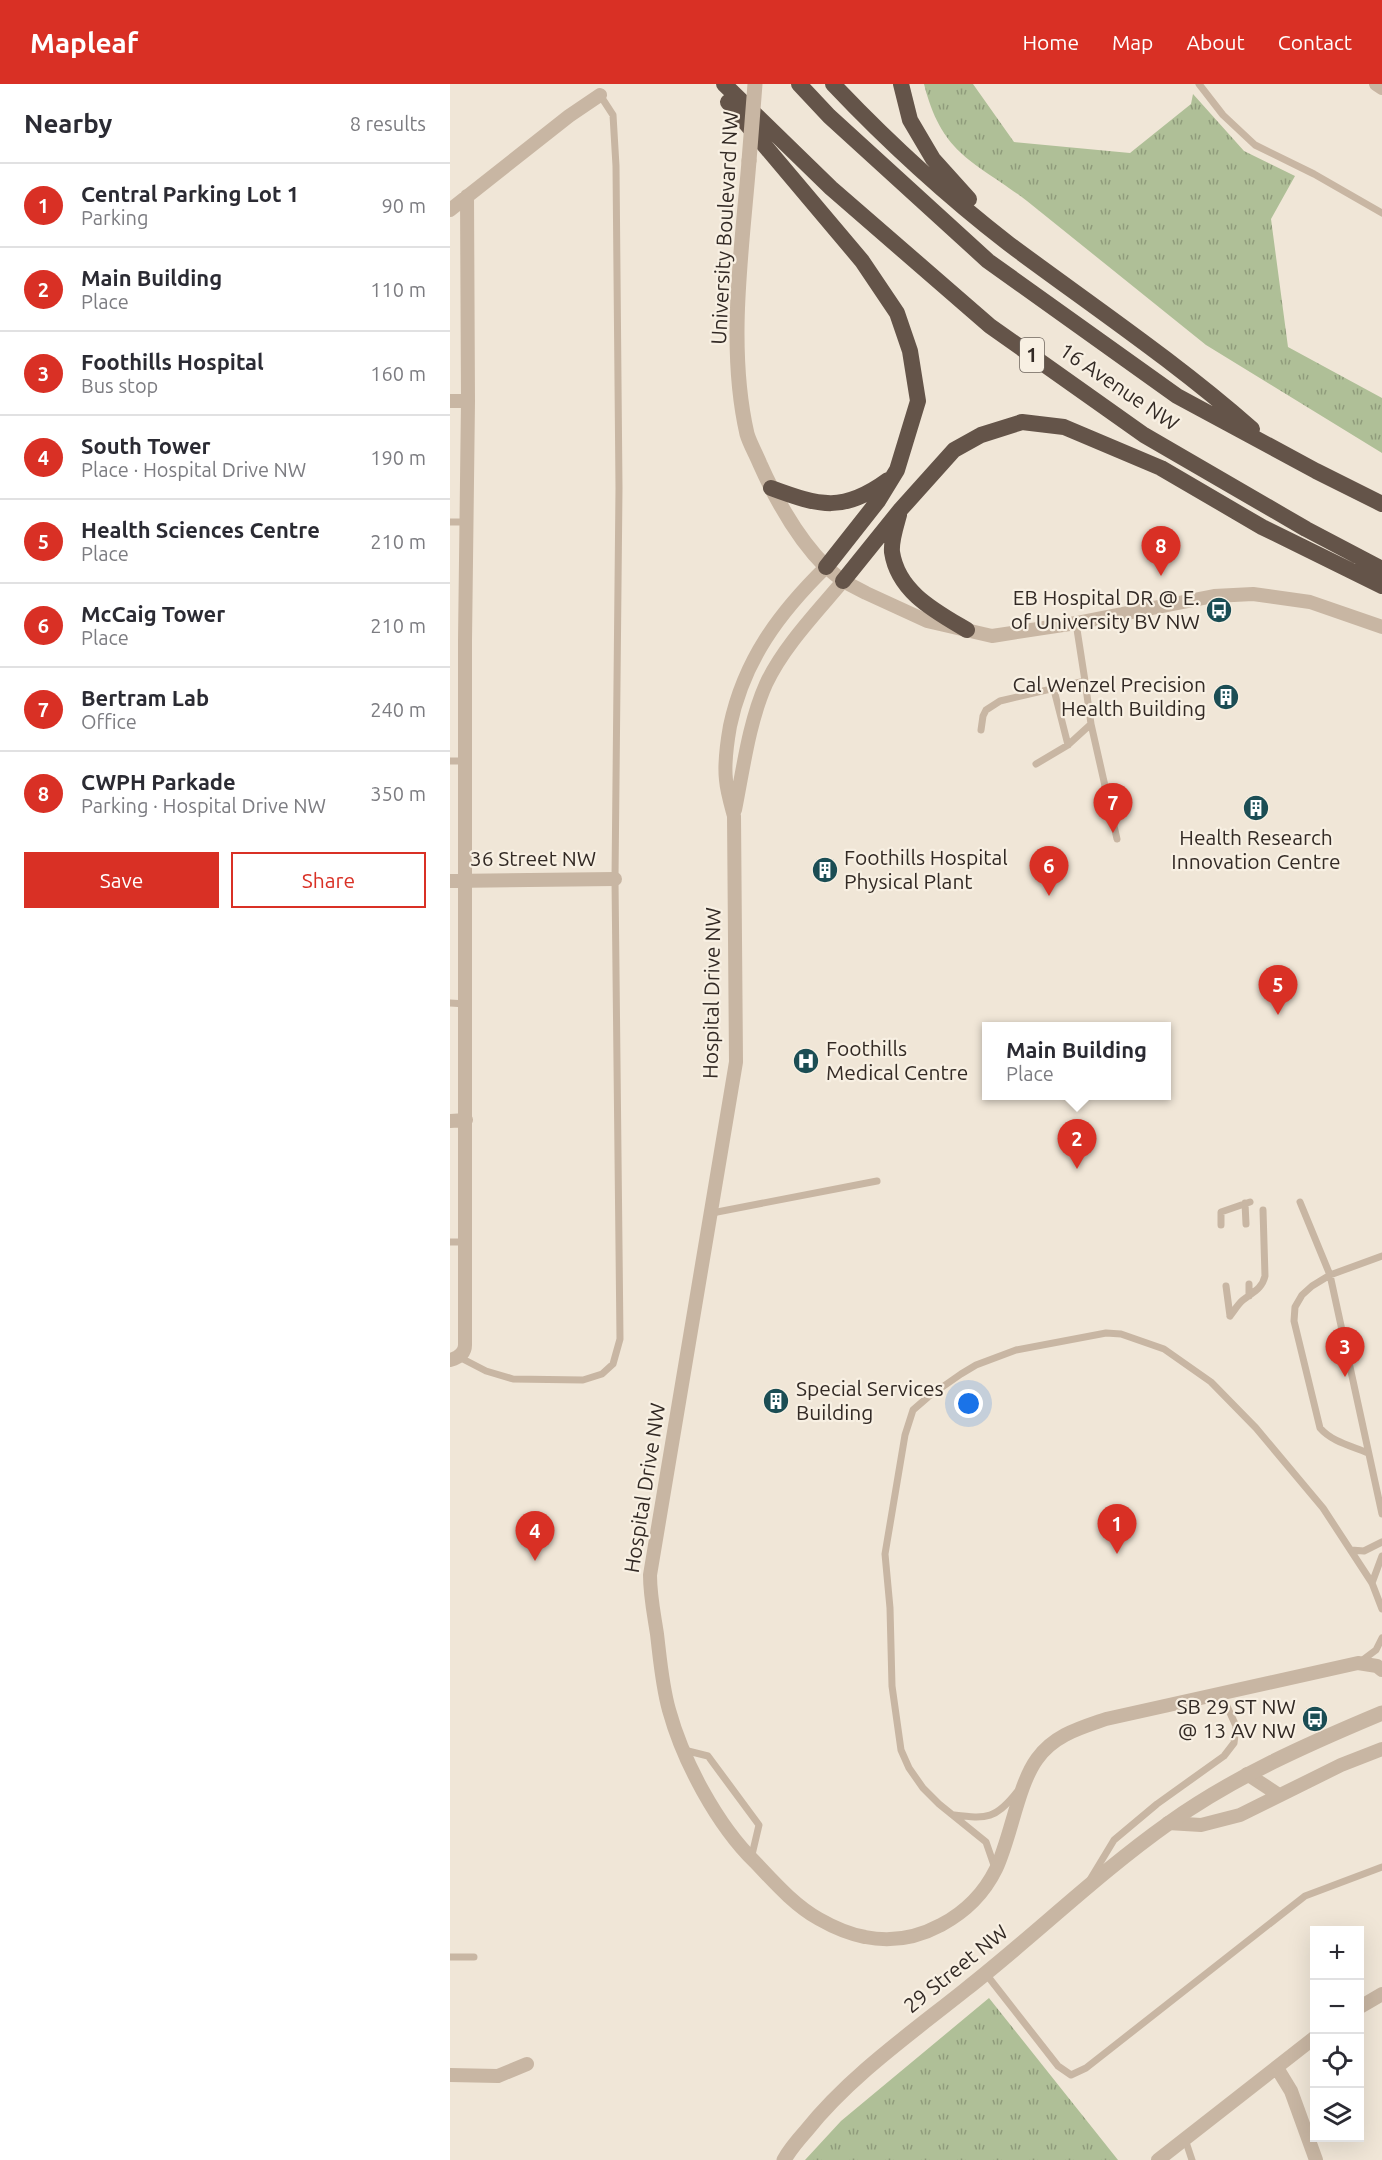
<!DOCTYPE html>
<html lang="en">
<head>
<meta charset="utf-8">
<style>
	:root { --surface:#fff; --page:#f7f7f7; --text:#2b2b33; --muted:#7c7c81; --line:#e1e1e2; --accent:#d93025 }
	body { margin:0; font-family:Ubuntu,sans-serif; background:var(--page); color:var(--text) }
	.controls { position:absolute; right:18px; bottom:18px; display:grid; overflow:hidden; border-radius:0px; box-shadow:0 6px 24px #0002 }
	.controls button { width:54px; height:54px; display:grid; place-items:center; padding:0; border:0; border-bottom:2px solid var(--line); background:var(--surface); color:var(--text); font:30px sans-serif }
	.you { position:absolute; left:519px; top:1320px; width:21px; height:21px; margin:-15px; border:4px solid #fff; border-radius:50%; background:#1a73e8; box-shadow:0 0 0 9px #1a73e833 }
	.badge { display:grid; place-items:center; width:39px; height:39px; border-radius:50%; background:var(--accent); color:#fff; font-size:20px; font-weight:700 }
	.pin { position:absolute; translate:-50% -50px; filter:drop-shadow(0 2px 3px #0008) }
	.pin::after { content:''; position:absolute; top:32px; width:21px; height:18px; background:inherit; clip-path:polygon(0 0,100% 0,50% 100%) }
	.popup { position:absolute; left:532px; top:938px; width:189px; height:78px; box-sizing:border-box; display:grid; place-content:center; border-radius:0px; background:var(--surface); filter:drop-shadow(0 2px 4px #0005); font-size:20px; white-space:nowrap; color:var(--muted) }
	.popup b { font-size:22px; color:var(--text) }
	.popup::after { content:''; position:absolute; left:50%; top:100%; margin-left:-12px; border:12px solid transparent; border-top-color:var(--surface) }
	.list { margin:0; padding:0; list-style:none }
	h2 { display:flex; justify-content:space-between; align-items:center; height:78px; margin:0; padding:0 24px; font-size:26px }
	h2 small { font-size:20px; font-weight:400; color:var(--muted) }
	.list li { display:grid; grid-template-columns:39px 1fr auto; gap:18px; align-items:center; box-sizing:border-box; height:84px; padding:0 24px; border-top:2px solid var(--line) }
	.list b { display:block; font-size:22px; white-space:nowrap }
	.list p { margin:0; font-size:20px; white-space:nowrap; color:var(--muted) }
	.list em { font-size:20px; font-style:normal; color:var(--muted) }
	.actions { display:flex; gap:12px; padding:18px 24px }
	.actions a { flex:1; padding:14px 0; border:2px solid var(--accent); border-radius:0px; text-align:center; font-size:21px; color:var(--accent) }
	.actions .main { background:var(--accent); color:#fff }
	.icon { flex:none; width:33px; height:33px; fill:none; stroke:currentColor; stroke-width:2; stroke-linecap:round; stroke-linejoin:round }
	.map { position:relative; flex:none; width:932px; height:2076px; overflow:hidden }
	header { display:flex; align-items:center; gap:36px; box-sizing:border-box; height:84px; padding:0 30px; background:var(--accent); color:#fff }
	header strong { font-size:28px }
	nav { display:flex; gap:33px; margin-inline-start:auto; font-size:21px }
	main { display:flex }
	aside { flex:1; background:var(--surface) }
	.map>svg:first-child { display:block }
	.park { fill:url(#park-tufts) }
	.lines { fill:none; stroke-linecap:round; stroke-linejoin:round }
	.service { stroke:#c8b6a3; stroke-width:7 }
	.minor { stroke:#c8b6a3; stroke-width:14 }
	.tertiary { stroke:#c8b6a3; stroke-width:15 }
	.trunk { stroke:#645449; stroke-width:16 }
	.tertiary-bridge { stroke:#c8b6a3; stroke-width:15 }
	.labels { text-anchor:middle; stroke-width:4.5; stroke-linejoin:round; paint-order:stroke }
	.shield { fill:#f8f0e3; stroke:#6e655e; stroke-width:1.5 }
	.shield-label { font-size:20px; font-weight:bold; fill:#332a25 }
	.street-label { font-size:21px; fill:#332a25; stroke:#f8f0e3 }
	.poi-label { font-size:21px; fill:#332a25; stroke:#f8f0e3; text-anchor:end }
</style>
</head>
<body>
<header>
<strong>Mapleaf</strong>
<nav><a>Home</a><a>Map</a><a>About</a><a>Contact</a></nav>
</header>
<main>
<aside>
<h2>Nearby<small>8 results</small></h2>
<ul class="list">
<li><span class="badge">1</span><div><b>Central Parking Lot 1</b><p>Parking</p></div><em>90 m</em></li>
<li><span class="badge">2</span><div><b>Main Building</b><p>Place</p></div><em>110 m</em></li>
<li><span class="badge">3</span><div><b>Foothills Hospital</b><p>Bus stop</p></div><em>160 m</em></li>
<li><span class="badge">4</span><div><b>South Tower</b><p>Place · Hospital Drive NW</p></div><em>190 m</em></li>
<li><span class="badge">5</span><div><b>Health Sciences Centre</b><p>Place</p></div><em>210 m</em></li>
<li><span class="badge">6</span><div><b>McCaig Tower</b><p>Place</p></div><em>210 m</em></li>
<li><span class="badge">7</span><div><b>Bertram Lab</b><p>Office</p></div><em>240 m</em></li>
<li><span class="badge">8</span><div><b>CWPH Parkade</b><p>Parking · Hospital Drive NW</p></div><em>350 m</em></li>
</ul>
<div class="actions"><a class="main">Save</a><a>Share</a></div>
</aside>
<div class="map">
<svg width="932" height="2076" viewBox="0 0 932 2076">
	<defs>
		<pattern id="park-tufts" width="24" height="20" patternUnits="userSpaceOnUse" patternTransform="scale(1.5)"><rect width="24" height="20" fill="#afbf97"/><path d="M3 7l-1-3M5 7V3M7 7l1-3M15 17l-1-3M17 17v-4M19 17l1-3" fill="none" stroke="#8f9b7b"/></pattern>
	</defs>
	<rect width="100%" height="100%" fill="#f0e6d7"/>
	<!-- park -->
	<path class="park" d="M474 0H523L564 58 680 69 741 20 743 10 794 67 845 92 821 135 838 263 932 314V369L756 261 577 117C525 77 492 72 474 0Z
		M539 1914 668 2076H355L391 2037Z"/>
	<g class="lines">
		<!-- service -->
		<path class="service" d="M749 0 773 31 805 61 864 90 932 129
			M0 438H18
			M604 606 618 661
			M641 640 667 755
			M531 646 533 632 536 626 550 617 635 597 626 539
			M0 677H15
			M586 680 618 661 641 640 635 597
			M0 919 16 920
			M850 1118 880 1191 932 1430
			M795 1119 796 1140
			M262 1129 427 1097
			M771 1141V1128L800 1118
			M0 1158H16
			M799 1200V1212
			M776 1202 780 1232
			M780 1232C784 1227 788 1220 793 1216 803 1208 812 1205 815 1192L813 1126
			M9 1273 36 1287 63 1295 133 1296 152 1290 163 1280 170 1255 165 795 169 404 166 82 163 31 150 11
			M918 1369C902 1362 882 1358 870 1344L844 1237 845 1223 852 1211 862 1202 880 1191 932 1172
			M901 1466 914 1467 932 1458
			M922 1499 932 1472
			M910 1578 926 1566 932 1554
			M234 1666 258 1672 309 1741 301 1775
			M504 1731C537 1735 546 1735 567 1708
			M545 1784 536 1758 489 1720 473 1704 459 1684 451 1666 442 1602 440 1524 435 1470 455 1351 463 1326 478 1313 511 1290 526 1281 566 1266 656 1249 671 1250 714 1265 761 1298 806 1344 873 1424 922 1499 932 1525
			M641 1794 664 1756 707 1720 774 1672 784 1659 786 1642 776 1620 765 1610
			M0 1873H24
			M536 1890 608 1982 621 1991 636 1984 855 1812 932 1783
			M735 2055 742 2076"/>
		<!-- minor -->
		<path class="minor" d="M926 0 932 4
			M0 126 119 32 150 11
			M0 317H18
			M932 543 860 518 803 510 764 512 626 539 542 552 477 537 416 509 393 497 376 483C329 529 294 576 280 642 277 659 274 679 276 696 277 708 281 721 284 732L286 978 200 1491C200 1512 204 1530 207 1550 210 1575 212 1601 219 1626 233 1677 267 1741 305 1778 324 1798 344 1821 369 1835 383 1843 399 1850 415 1853 467 1864 523 1832 546 1785 561 1753 568 1701 587 1675 604 1651 630 1644 656 1635L908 1579 927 1582 932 1586
			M285 726C293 686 299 638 316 600 333 563 367 528 393 497
			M0 797 165 795
			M0 1037 16 1036
			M0 1276C7 1274 15 1270 15 1261V557L18 317 17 112
			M797 1690 829 1711
			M718 1739 751 1741 790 1731 891 1681 932 1665
			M910 1923 932 1910
			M827 1984 841 2007 866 2076
			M0 1991 48 1992 77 1980
			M708 2076 864 1954"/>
		<!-- tertiary -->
		<path class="tertiary" d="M299 77C292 165 277 263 297 350 300 360 306 370 310 380 327 418 347 454 376 483
			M334 2076C340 2065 348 2056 356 2047 400 1992 460 1950 515 1906 584 1852 647 1790 719 1739 785 1692 858 1660 932 1629"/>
		<!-- trunk -->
		<path class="trunk" d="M274 0 381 104 540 242 694 351 856 445 932 485
			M349 0 379 32 538 177 727 312 866 387 932 420
			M383 0C437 57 497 112 559 160 641 221 726 278 802 345
			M451 0 460 36 483 75 519 115
			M278 18 412 177 447 229 460 267 468 317 447 386 428 417 376 483
			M321 404C370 422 393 429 438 396
			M449 431C446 442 441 456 442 468 448 508 485 527 517 546
			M393 497 451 425 504 366 531 351 572 338 614 343 711 384 812 443 932 502"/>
		<!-- tertiary-bridge -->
		<path class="tertiary-bridge" d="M299 77 305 0"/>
	</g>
	<!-- icons -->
	<defs>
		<g id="bus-disc" transform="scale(1.35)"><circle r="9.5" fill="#1b4d54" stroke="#f8f0e3"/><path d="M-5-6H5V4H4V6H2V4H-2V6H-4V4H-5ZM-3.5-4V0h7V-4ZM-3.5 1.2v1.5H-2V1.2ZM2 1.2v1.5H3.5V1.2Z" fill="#fff"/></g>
		<g id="building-disc" transform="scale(1.35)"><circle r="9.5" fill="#1b4d54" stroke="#f8f0e3"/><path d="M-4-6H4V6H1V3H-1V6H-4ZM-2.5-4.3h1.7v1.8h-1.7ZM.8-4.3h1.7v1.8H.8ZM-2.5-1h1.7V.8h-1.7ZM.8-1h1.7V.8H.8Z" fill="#fff"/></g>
		<g id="hospital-disc" transform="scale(1.35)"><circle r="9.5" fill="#1b4d54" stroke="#f8f0e3"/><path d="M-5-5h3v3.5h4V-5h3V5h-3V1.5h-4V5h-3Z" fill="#fff"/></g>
	</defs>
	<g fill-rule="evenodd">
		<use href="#bus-disc" x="769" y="526"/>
		<use href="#building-disc" x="776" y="613"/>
		<use href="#building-disc" x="806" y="724"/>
		<use href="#building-disc" x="375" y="786"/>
		<use href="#hospital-disc" x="356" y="977"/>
		<use href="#building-disc" x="326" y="1317"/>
		<use href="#bus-disc" x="865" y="1635"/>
	</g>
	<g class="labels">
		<!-- shield labels -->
		<rect class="shield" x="570" y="254" width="24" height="34" rx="4.5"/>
		<g class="shield-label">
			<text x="582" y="278">1</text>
		</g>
		<!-- street labels -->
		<g class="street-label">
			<text transform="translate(275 144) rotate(-87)" y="7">University Boulevard NW</text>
			<text transform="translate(669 303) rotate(34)" y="7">16 Avenue NW</text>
			<text x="83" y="782">36 Street NW</text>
			<text transform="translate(262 909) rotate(-89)" y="7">Hospital Drive NW</text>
			<text transform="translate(195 1404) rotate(-81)" y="7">Hospital Drive NW</text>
			<text transform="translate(506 1885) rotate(-39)" y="7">29 Street NW</text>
		</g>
		<!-- poi labels -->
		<g class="poi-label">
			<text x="750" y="521">EB Hospital DR @ E.<tspan x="750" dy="24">of University BV NW</tspan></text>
			<text x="756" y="608">Cal Wenzel Precision<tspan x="756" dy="24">Health Building</tspan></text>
			<text x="806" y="761" text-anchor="middle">Health Research<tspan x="806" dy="24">Innovation Centre</tspan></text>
			<text x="394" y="781" text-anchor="start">Foothills Hospital<tspan x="394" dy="24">Physical Plant</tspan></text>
			<text x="376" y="972" text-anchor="start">Foothills<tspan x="376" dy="24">Medical Centre</tspan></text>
			<text x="346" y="1312" text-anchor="start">Special Services<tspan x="346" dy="24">Building</tspan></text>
			<text x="846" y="1630">SB 29 ST NW<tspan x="846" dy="24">@ 13 AV NW</tspan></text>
		</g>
	</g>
</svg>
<div class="controls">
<button>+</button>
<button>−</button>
<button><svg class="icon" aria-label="locate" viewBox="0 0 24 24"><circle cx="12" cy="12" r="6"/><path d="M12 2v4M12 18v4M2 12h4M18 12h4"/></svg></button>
<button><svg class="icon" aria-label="layers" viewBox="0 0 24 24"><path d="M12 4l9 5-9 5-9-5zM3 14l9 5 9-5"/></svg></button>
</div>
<div class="you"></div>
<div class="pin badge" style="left:667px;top:1470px">1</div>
<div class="pin badge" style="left:627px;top:1085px">2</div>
<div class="popup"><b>Main Building</b>Place</div>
<div class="pin badge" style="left:895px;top:1293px">3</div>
<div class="pin badge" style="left:85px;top:1477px">4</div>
<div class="pin badge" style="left:828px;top:931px">5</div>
<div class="pin badge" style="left:599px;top:812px">6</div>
<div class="pin badge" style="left:663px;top:749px">7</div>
<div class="pin badge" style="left:711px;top:492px">8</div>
</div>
</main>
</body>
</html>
